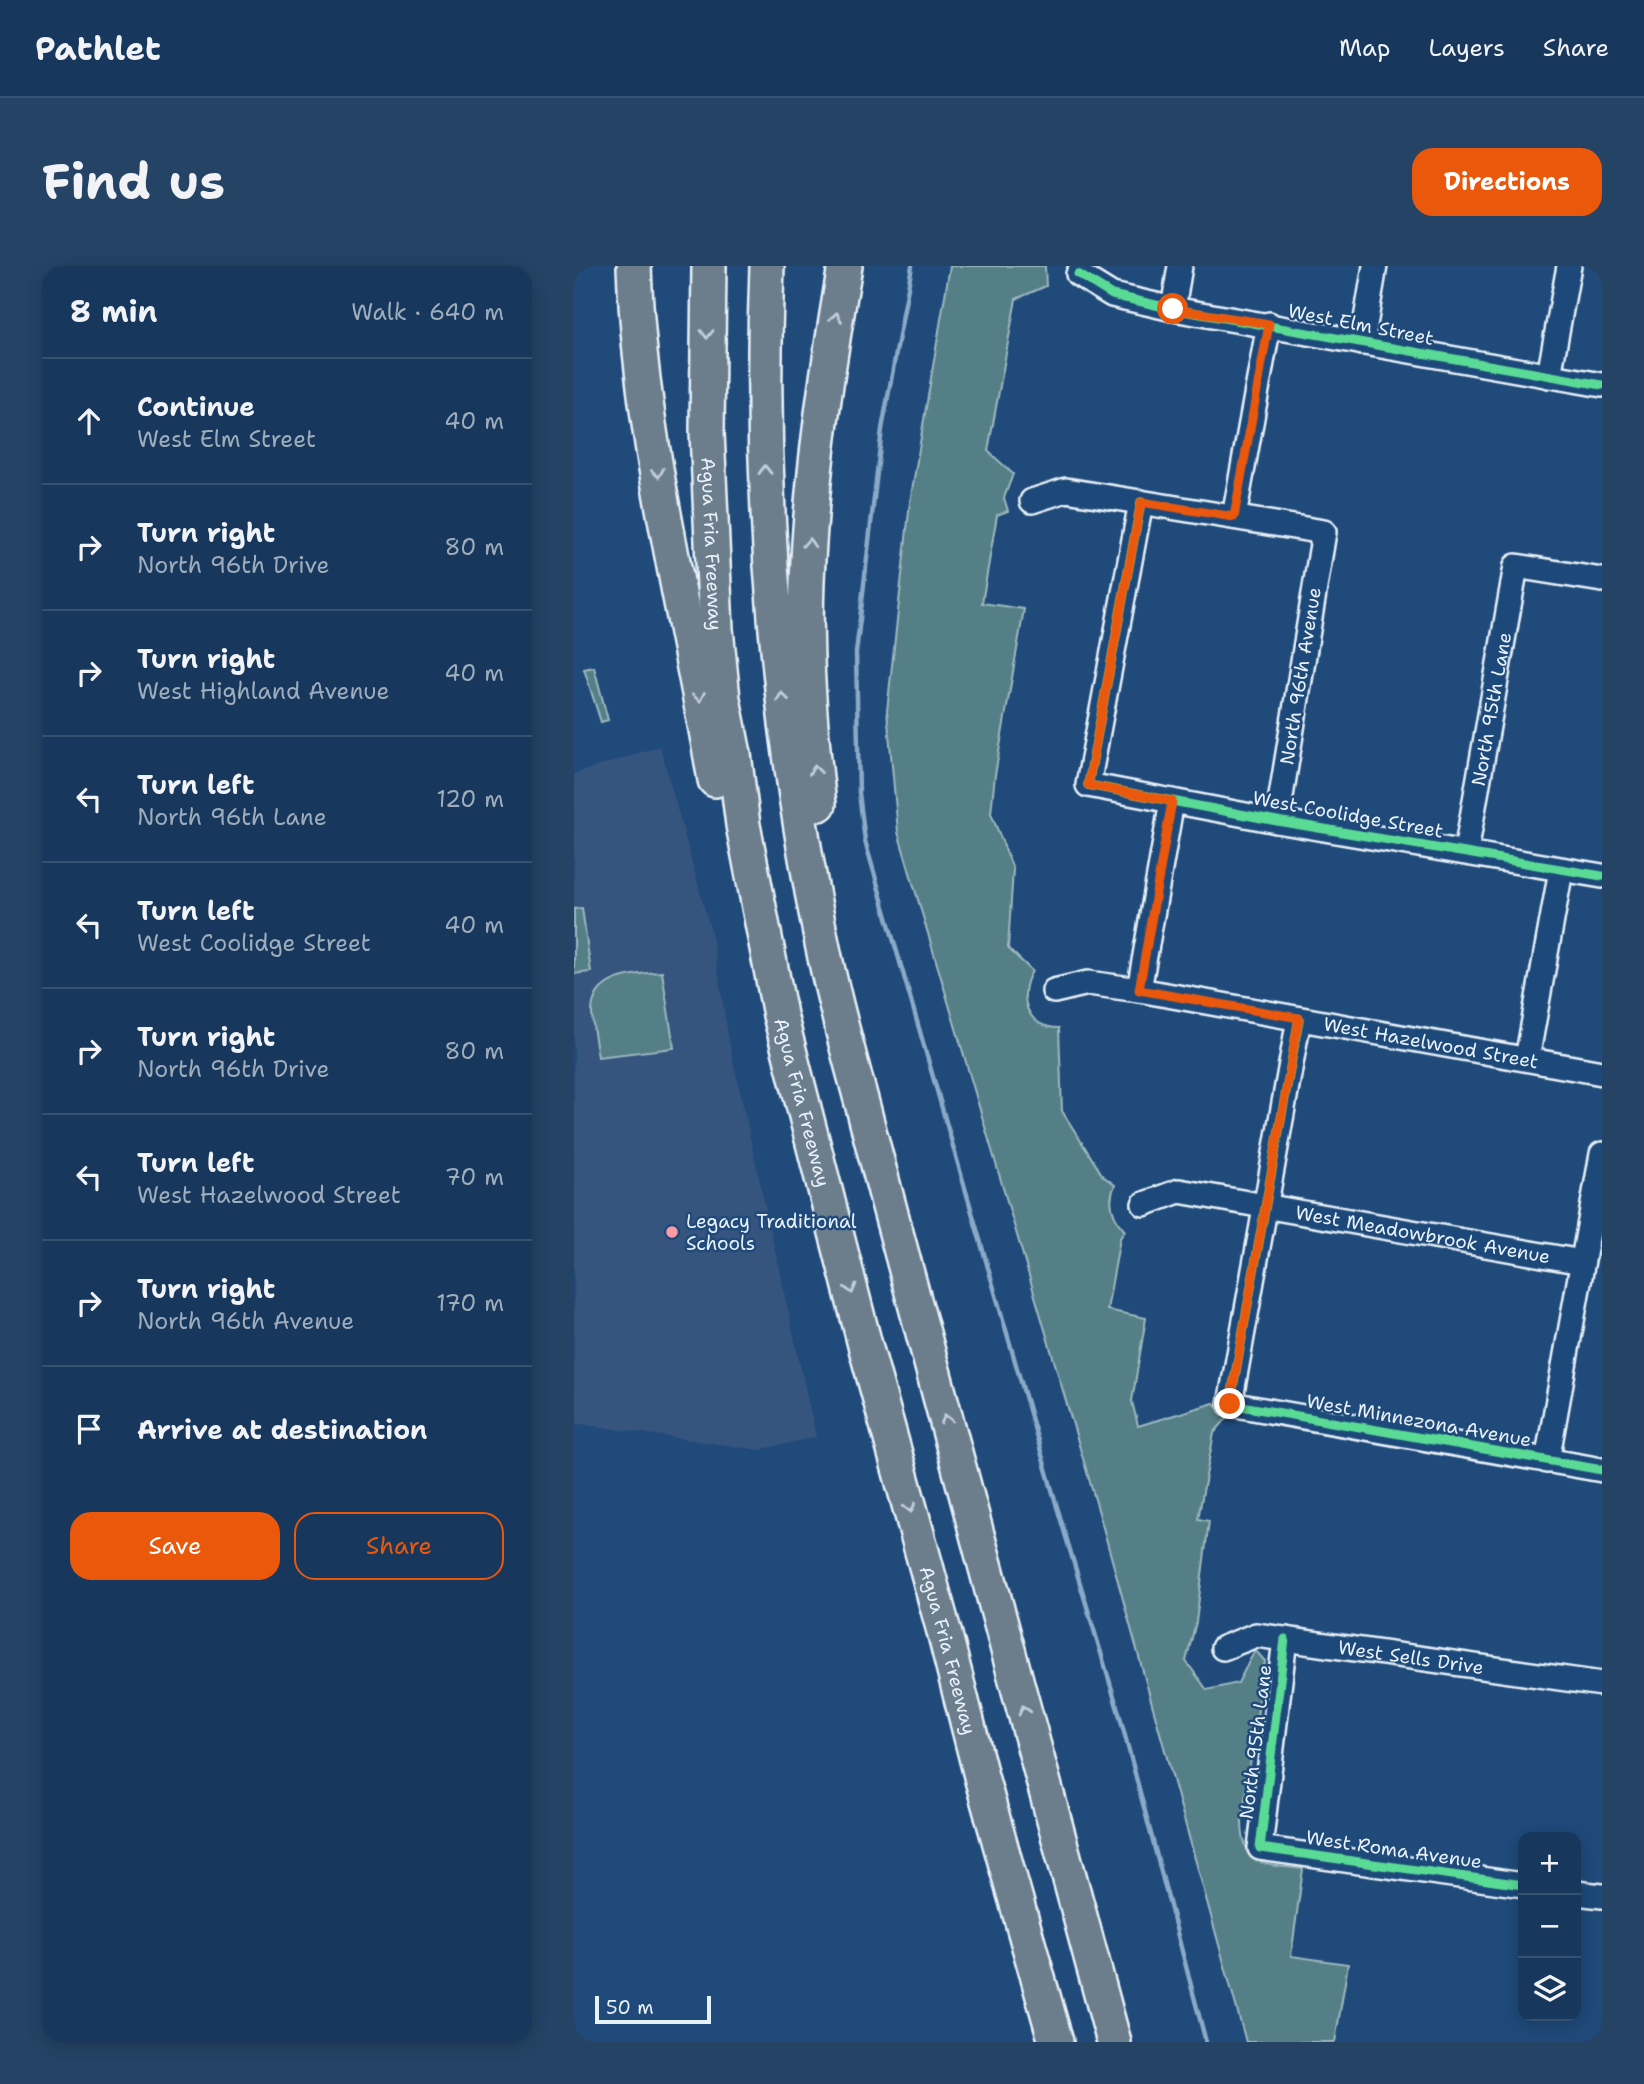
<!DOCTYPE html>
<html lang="en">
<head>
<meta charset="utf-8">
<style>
	:root { --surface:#17385c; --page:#244365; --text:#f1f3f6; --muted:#9eacbb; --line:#365272; --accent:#ea580c }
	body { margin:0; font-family:"Shantell Sans",sans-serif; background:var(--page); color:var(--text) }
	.controls { position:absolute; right:21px; bottom:21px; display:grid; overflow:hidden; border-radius:14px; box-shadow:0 4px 18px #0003 }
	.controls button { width:63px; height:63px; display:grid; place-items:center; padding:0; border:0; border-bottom:2px solid var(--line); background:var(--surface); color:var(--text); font:35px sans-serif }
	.scale { position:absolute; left:21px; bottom:18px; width:116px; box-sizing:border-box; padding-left:7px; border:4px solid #e8f1f8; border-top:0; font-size:19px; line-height:24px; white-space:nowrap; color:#e8f1f8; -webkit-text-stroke:5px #1f4a7a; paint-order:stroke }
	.stop { position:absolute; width:21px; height:21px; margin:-16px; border:5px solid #ea580c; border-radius:50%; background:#fff }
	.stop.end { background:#ea580c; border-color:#fff; box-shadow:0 2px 7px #0008 }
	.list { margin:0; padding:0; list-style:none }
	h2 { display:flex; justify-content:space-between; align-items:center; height:91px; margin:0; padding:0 28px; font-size:30px }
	h2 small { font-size:23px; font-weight:400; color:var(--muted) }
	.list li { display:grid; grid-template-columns:46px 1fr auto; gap:21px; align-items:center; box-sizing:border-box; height:126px; padding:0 28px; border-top:2px solid var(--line) }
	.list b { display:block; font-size:26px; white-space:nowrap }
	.list p { margin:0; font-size:23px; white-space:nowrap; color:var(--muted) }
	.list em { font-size:23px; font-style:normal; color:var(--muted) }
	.actions { display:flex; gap:14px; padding:21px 28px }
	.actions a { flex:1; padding:16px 0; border:2px solid var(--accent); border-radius:21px; text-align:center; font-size:24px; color:var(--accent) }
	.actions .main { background:var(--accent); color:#fff }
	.icon { flex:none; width:38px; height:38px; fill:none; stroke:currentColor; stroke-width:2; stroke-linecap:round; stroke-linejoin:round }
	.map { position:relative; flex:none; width:1028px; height:1776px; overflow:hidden; border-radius:21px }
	header { display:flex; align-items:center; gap:42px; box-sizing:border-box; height:98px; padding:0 35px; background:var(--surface); border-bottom:2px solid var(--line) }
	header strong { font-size:33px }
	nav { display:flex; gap:38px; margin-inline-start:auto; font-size:24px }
	.intro { display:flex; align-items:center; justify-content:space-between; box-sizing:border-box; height:168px; padding:0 42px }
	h1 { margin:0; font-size:49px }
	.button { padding:18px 32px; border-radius:21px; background:var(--accent); color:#fff; font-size:24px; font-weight:700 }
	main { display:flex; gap:42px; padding:0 42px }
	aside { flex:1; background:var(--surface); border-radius:21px; box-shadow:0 4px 18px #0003 }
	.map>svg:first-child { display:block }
	.built { fill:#34547e }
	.green { fill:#557f86; stroke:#9eb8bf; stroke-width:2 }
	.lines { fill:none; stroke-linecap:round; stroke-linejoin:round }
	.stream { stroke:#8aaac7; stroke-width:4.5 }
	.minor-casing { stroke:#e8f1f8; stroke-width:28 }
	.highway-casing { stroke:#e8f1f8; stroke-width:38 }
	.minor { stroke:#1f4a7a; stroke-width:23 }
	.highway { stroke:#6c7d8c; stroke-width:33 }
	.cycleway-casing { stroke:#1f4a7a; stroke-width:13 }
	.cycleway { stroke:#5adb95; stroke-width:9 }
	.oneway { stroke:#c3ced8 }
	.route { stroke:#ea580c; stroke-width:9 }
	.poi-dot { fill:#ff9aa2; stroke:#1f4a7a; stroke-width:2.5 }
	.labels { text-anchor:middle; stroke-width:5; stroke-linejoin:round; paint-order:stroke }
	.street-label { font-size:19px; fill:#e8f1f8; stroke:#1f4a7a }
	.poi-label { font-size:19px; fill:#e8f1f8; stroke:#1f4a7a; text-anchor:start }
</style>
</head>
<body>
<header>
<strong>Pathlet</strong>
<nav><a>Map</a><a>Layers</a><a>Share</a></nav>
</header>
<div class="intro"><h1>Find us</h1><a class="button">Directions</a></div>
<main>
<aside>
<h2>8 min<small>Walk · 640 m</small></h2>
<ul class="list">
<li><svg class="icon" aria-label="ahead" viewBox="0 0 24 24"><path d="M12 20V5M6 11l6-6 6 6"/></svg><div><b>Continue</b><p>West Elm Street</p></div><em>40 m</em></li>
<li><svg class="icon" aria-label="right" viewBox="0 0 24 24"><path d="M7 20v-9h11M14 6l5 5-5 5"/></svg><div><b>Turn right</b><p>North 96th Drive</p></div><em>80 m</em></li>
<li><svg class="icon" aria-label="right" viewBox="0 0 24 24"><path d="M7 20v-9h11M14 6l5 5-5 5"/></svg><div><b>Turn right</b><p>West Highland Avenue</p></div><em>40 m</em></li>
<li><svg class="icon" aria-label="left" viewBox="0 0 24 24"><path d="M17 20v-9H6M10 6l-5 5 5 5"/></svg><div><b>Turn left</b><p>North 96th Lane</p></div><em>120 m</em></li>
<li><svg class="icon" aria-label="left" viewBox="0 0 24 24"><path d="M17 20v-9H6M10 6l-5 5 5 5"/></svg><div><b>Turn left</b><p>West Coolidge Street</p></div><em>40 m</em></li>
<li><svg class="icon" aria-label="right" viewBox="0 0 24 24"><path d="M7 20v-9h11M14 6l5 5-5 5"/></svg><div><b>Turn right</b><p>North 96th Drive</p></div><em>80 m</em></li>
<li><svg class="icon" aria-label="left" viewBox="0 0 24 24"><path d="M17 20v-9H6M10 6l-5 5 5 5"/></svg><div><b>Turn left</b><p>West Hazelwood Street</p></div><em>70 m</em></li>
<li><svg class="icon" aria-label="right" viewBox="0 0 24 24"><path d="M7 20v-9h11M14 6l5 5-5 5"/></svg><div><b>Turn right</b><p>North 96th Avenue</p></div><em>170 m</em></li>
<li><svg class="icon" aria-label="arrive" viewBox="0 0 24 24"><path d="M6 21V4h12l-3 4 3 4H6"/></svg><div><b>Arrive at destination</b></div></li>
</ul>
<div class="actions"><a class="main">Save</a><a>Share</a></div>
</aside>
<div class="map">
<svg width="1028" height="1776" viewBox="0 0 1028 1776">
	<rect width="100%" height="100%" fill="#1f4a7a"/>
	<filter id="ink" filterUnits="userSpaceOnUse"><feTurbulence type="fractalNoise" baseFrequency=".0143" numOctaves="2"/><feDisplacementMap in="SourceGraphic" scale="14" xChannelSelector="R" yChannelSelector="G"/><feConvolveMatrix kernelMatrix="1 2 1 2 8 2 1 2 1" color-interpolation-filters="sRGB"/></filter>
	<g filter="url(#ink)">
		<!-- built -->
		<path class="built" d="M86 480 138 669 155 775 242 1171 185 1184 0 1157V508Z"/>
		<!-- green -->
		<path class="green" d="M376 0H471L472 20 442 33 414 185 439 208 430 232 434 245 423 249 408 337 450 343 421 509 417 547 439 603 434 682 458 705C443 730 452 762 485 762L488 845 529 910 541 919C533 936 539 952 551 965L546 972 533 1044 572 1052 558 1135 564 1160 640 1137 653 1152 640 1167 624 1253 635 1255 622 1356 612 1395 633 1424 664 1417 681 1384 691 1395 668 1555C668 1603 693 1598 729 1603L717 1690 774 1698 761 1776H672L523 1240 324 566 313 445 336 236Z
			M20 401 34 454 27 456 10 403Z
			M8 642 17 706 0 708V643Z
			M88 706 100 782 24 791C22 777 18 761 18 746 19 709 61 708 88 706Z"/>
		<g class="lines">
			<!-- stream -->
			<path class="stream" d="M338 0 308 163 282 387 285 527 291 575 483 1241 545 1447 632 1776"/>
			<!-- minor casing -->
			<g class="minor-casing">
				<g id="minor">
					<path d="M504 8 538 29 599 43 1028 119"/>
					<path d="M599 43 606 0"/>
					<path d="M788 77 801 0"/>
					<path d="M975 110 995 0"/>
					<path d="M458 235 492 224 750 266 703 555"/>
					<path d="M567 236 514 519 703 555 1028 610"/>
					<path d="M660 251 695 58"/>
					<path id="s1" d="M892 586 942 300 1028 314"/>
					<path d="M565 724 598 535"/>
					<path id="s2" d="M480 725 514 717 565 724 1028 807"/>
					<path d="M725 753 656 1138 1028 1204"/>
					<path d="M953 793 987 604"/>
					<path id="s3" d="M570 938 605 925 1008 996"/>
					<path d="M973 1195 1028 888"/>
					<path d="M711 1373 686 1582 949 1619"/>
					<path id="s4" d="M649 1382 682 1369 1028 1418"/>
					<path d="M1002 1627 1028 1630"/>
				</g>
			</g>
			<!-- highway casing -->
			<g class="highway-casing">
				<g id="highway">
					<path d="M60 0C66 174 112 344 141 514"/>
					<path id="s5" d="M135 0 133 166 142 363 149 433 160 488 169 559 206 749 291 1079 371 1369 408 1514 482 1776"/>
					<path d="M193 0C184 226 202 450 247 672 258 729 274 785 289 841 313 935 339 1029 364 1123 422 1341 481 1558 540 1776"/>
					<path d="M245 538C236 464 230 390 233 316 237 209 253 105 271 0"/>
				</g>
			</g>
			<!-- minor -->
			<use href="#minor" class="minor"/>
			<!-- highway -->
			<use href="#highway" class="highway"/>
			<!-- cycleway casing -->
			<g class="cycleway-casing">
				<path id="cycleway" d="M504 8 538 29 599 43 1028 119
					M567 236 514 519 703 555 1028 610
					M725 753 656 1138 1028 1204
					M711 1373 686 1582 949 1619"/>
			</g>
			<!-- cycleway -->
			<use href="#cycleway" class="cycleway"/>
		</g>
		<!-- one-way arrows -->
		<defs><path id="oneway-chevron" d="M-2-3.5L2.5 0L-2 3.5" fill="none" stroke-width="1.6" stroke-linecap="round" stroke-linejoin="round" transform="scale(1.75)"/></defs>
		<g class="oneway">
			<use href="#oneway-chevron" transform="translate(262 51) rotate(-80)"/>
			<use href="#oneway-chevron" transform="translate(133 68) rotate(90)"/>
			<use href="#oneway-chevron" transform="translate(191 204) rotate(-91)"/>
			<use href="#oneway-chevron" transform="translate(84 207) rotate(81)"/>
			<use href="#oneway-chevron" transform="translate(235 277) rotate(-87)"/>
			<use href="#oneway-chevron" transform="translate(125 431) rotate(79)"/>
			<use href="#oneway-chevron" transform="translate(208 431) rotate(-97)"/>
			<use href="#oneway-chevron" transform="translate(241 504) rotate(-97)"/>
			<use href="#oneway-chevron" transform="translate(277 1023) rotate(75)"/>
			<use href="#oneway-chevron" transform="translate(372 1153) rotate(-105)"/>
			<use href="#oneway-chevron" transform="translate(336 1242) rotate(75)"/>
			<use href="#oneway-chevron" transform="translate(450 1444) rotate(-105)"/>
		</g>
	</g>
	<g class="lines" filter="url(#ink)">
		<!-- route -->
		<path class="route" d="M599 43 695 58 660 251 567 236 514 519 598 535 565 724 725 752 656 1138"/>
	</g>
	<!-- markers -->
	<circle class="poi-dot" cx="98" cy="966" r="7"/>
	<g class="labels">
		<!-- street labels -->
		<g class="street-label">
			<text transform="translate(787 58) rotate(11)" y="7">West Elm Street</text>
			<text dy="7" stroke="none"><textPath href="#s5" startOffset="278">Agua Fria Freeway</textPath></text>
			<text transform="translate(726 410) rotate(-81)" y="7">North 96th Avenue</text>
			<text dy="7" stroke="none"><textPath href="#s1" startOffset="145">North 95th Lane</textPath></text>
			<text transform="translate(774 548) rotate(10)" y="7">West Coolidge Street</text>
			<text dy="7" stroke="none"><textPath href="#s2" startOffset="383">West Hazelwood Street</textPath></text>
			<text dy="7" stroke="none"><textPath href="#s5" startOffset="845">Agua Fria Freeway</textPath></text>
			<text dy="7" stroke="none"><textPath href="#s3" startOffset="285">West Meadowbrook Avenue</textPath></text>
			<text transform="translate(845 1154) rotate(10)" y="7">West Minnezona Avenue</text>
			<text dy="7" stroke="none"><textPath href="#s5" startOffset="1412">Agua Fria Freeway</textPath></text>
			<text dy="7" stroke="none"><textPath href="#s4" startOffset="192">West Sells Drive</textPath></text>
			<text transform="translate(681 1476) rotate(-83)" y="7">North 95th Lane</text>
			<text transform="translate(820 1583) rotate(8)" y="7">West Roma Avenue</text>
		</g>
		<!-- poi labels -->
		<g class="poi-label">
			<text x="112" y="962">Legacy Traditional<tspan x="112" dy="22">Schools</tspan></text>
		</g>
	</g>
</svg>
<div class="controls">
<button>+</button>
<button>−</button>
<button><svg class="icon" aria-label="layers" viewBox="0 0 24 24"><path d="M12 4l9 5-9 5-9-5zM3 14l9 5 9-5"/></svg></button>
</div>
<div class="scale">50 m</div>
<div class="stop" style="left:599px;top:43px"></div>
<div class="stop end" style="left:656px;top:1138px"></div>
</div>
</main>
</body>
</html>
